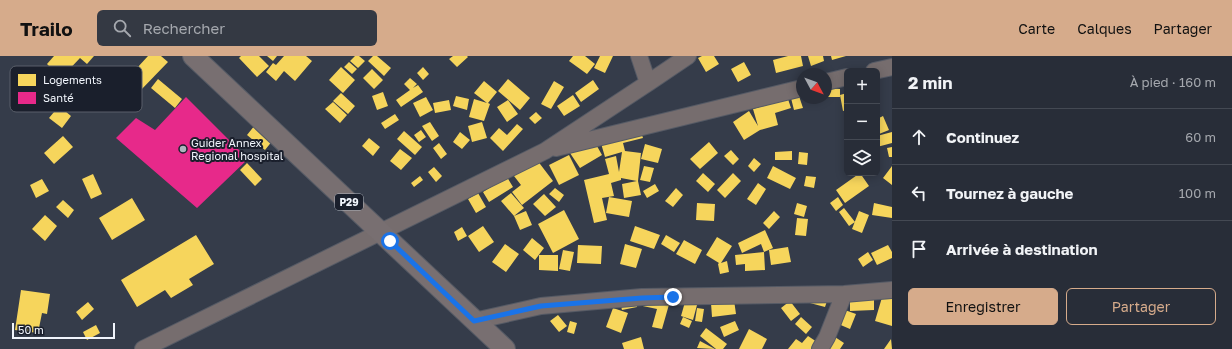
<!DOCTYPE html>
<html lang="fr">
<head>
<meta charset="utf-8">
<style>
	:root { --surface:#282d38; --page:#343943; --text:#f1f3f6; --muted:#a5a8ae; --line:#444953; --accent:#d6ab8b }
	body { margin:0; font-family:"Golos Text",sans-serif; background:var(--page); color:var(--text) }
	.controls { position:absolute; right:12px; top:12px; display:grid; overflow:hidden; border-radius:6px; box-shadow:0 2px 10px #0003 }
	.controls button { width:36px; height:36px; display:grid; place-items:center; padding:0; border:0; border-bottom:1px solid var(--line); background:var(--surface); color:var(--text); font:20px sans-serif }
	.compass { position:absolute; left:796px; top:12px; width:36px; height:36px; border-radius:50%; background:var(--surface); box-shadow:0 2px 10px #0003; rotate:131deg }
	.scale { position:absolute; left:12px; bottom:10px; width:103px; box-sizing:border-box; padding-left:4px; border:2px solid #f1f5fc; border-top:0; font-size:11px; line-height:14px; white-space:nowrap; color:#f1f5fc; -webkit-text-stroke:3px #1a1f2c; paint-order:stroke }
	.stop { position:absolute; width:12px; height:12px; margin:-9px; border:3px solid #1a73e8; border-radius:50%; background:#fff }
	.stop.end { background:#1a73e8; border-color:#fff; box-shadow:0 1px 4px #0008 }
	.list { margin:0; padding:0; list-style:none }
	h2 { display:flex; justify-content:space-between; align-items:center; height:52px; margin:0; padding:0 16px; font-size:17px }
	h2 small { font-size:13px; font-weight:400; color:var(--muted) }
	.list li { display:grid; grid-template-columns:26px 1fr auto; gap:12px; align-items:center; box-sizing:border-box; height:56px; padding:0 16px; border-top:1px solid var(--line) }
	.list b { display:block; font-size:15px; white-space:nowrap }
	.list em { font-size:13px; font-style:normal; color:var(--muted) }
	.actions { display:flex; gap:8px; padding:12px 16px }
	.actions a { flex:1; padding:9px 0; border:1px solid var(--accent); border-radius:6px; text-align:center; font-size:14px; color:var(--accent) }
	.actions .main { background:var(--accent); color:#111 }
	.icon { flex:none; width:22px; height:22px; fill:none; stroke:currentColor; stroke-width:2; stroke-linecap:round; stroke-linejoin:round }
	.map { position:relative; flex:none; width:892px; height:293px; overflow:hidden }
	header { display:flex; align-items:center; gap:24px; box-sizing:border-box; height:56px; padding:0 20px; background:var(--accent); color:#111 }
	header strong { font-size:19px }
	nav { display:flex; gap:22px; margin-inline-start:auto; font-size:14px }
	.search { width:280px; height:36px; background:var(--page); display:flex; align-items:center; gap:10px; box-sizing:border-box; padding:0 14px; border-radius:6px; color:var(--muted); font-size:15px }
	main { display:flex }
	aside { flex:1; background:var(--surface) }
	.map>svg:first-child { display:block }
	.homes { fill:#f6d55c }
	.health { fill:#e7298a }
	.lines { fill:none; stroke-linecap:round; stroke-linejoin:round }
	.minor-casing { stroke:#555a65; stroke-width:18 }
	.major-casing { stroke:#555a65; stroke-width:22 }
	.minor { stroke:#766d6e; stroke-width:16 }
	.major { stroke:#786f71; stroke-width:20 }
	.route { stroke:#1a73e8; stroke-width:5 }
	.poi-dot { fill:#afb4be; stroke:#1a1f2c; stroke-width:1.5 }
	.labels { text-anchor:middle; stroke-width:4; stroke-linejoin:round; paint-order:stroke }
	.shield { fill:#1a1f2c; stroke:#b0b5be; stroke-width:1 }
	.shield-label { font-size:10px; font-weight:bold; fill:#f1f5fc }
	.poi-label { font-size:11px; fill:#f1f5fc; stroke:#1a1f2c; text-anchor:start }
	.key { fill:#1a1f2c; stroke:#5a5f6a; stroke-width:1 }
	.key-label { font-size:11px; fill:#f1f5fc }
</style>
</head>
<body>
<header>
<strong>Trailo</strong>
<div class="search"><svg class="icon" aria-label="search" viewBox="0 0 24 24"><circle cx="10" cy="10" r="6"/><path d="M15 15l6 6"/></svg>Rechercher</div>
<nav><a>Carte</a><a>Calques</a><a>Partager</a></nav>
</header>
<main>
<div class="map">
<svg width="892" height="293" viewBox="0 0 892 293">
	<rect width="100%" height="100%" fill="#353c4a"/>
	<!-- homes -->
	<path class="homes" d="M54 0H94L87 8 80 2 61 22 47 8Z
		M148 0H161L168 6 139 36 126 24Z
		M241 0H259L269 10 257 21 239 2Z
		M267 0H277L273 5Z
		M284 0H306L312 5 295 25 284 15 276 25 266 16 273 7 276 9Z
		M355 0H359L365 5 358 12 350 5Z
		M373 0H377L391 12 384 20 368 5Z
		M453 0H467L468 1 457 11 449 3Z
		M573 0H585L595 8 587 18 569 5Z
		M600 0H613L605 17 594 12Z
		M702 0H714L719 8 706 16 698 2Z
		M788 0H801L803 10 776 17 773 4Z
		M808 0H823L824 5 811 10Z
		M831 0H846L832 4Z
		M349 6 357 13 352 18 344 11Z
		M744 6 751 19 738 26 731 13Z
		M341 11 355 24 343 37 329 24Z
		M423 11 429 18 423 24 417 17Z
		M372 13 383 24 374 33 363 22Z
		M410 22 417 28 413 32 418 29 423 36 401 51 396 44 410 34 404 28Z
		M158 23 182 43 175 52 151 32Z
		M508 23 530 42 520 54 498 35Z
		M593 24 599 33 581 46 575 37Z
		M484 25 497 36 488 47 490 48 484 65 469 61 474 43 487 47 474 37Z
		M554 25 564 31 551 53 541 48Z
		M826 32 840 33V41H826Z
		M383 36 388 50 377 54 372 40Z
		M341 37 355 50 348 58 333 45Z
		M847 37V54L843 55 840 39Z
		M573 39 580 50 564 60 557 50Z
		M456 40 469 43 467 54 453 50Z
		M799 40 803 52 794 54 791 42Z
		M426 41 433 54 420 61 413 47Z
		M788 43 791 52 775 57 778 69 760 74 744 84 733 66 749 55 758 70 753 53Z
		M449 44 451 54 435 57 433 47Z
		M508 44 518 58 507 66 497 51Z
		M333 46 347 59 340 67 325 53Z
		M59 50 71 60 62 72 49 62Z
		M536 56 542 62 535 68 529 62Z
		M395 58 399 64 385 73 381 67Z
		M883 60 889 74 879 78 877 74V63Z
		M430 66 439 80 432 85 422 70Z
		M482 66 487 82 472 86 468 70Z
		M517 68 523 73 503 95 490 82 499 72 507 79Z
		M255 69 273 84 265 94 247 79Z
		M640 73 643 82 623 87 625 95 641 97 638 125 641 139 624 142 622 128 637 125 621 122V124L611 127 614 140 602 142 607 164 594 167 584 124 609 118 605 103 616 100 619 116 622 96 605 101 600 84Z
		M421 74 426 81 419 86 414 79Z
		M404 75 422 91 415 99 397 83Z
		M460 76 470 84 462 93 453 86Z
		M892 76V87L877 91V80Z
		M63 80 73 91 54 108 44 97Z
		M369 82 380 91 373 100 362 90Z
		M593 83 602 99 580 112 570 97Z
		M709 86 718 97 700 113 690 103Z
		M439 87 447 98 441 103 433 92Z
		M645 88 662 93 658 107 641 103Z
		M892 91V101H889L887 92Z
		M400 93 412 102 401 114 390 105Z
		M731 94 739 103 733 109 724 100Z
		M792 95V104H775V96Z
		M799 96 808 97 807 109 798 108Z
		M569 99 579 119 559 129 549 109Z
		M754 102 761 108 754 116 748 110Z
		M537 104 553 125 522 149 512 136 521 129 514 120Z
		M247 107 262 123 255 130 240 114Z
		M644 110 654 112 650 126 640 124Z
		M773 110 796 122 790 133 767 122Z
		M892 110V129L883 122Z
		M434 111 442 120 436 126 428 116Z
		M703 117 715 128 708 136 696 125Z
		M733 117 741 125 725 142 717 134Z
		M860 117 869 130 845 147 836 134Z
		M93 118 102 138 91 143 82 123Z
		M420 120 423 124 414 131 411 127Z
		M806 120 816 121 814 132 804 130Z
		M507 121 513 131 489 146 483 136Z
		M42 123 49 135 36 142 30 129Z
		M758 127 766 133 756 149 747 143Z
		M655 128 659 135 647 142 643 135Z
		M555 132 564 139 559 146 549 138Z
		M676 132 683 139 673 151 665 145Z
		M478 137 486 151 476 157 468 143Z
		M511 137 524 152 514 160 526 155 532 169 520 174 514 160 501 145Z
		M544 138 556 151 545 160 533 148Z
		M609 141 632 145 629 161 606 157Z
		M838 141 843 149 836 155 830 147Z
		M132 142 145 164 112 184 99 162Z
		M63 144 74 154 68 162 56 151Z
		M697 147 715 148 714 165 696 164Z
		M797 147 807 150 804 161 794 158Z
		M874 147 892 151V162L872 159Z
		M844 152 855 166 849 170 839 156Z
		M564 154 579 183 553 197 538 168Z
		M774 155 780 161 769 173 763 167Z
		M859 155 869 159 862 177 852 173Z
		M45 159 57 170 45 185 32 173Z
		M797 162 808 163 806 180 795 179Z
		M483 170 494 186 479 196 468 180Z
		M635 170 660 179 654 193 630 185Z
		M462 171 467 180 458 185 454 176Z
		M765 174 773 192 764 196 761 188 742 197 738 187Z
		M196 179 214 208 189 223 193 229 171 242 165 234 137 251 121 224Z
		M666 179 680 187 674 196 661 188Z
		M717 181 732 190 721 207 727 205 729 216 720 218 718 208 719 207 706 199Z
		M532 182 544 192 535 204 523 194Z
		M684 184 702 194 695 208 676 198Z
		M505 188 519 198 506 216 492 206Z
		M625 188 642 193 636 212 620 208Z
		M578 189 602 190 601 208 577 207Z
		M888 189 892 196V202L877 209 871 197Z
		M788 191 791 206 771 209 769 194Z
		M563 194 574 196 570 215 559 213Z
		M764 196 765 214 745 215V208L736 209 735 199Z
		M868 196 873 204 863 211 858 203Z
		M539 199H558V215L539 214Z
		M21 234 50 238 47 258 42 257 38 277 15 274Z
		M812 238 828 242 825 251 810 247Z
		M850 238H874V254L850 255Z
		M883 238 892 240V270L875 265Z
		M640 240 670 245 662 273 652 271 657 253 638 249Z
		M636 243 637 251 622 254 620 246Z
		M734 244 736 258 712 261 711 247Z
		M790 245 800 258 791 265 781 252Z
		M88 246 94 253 82 264 76 256Z
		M685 246 697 249 693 264 681 260Z
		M613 252 628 257 621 277 606 271Z
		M697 252 704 253 702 266 695 265Z
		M842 253 856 258 850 273 836 267Z
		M558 259 567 270 559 276 550 265Z
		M683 261 692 265 689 272 680 268Z
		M801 261 812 271 806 278 795 268Z
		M570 265 577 267 574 278 567 276Z
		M735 265 739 274 724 281 720 271Z
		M96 269 100 277 87 284 83 276Z
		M706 272 727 288 723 293H716L700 280Z
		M749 273 767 283 762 293H739Z
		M808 280 820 288 817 293H788L796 283 802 287Z
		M641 281 644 293H624L622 287Z
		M835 281 844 287 840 293H827Z
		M891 283 892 293H884Z
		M700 285 715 293 697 292Z"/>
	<!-- health -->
	<path class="health" d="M186 41 248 103 197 152 116 82 136 62 155 74Z"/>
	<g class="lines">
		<!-- minor casing -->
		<g class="minor-casing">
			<path id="minor" d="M874 15 892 11
				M826 26 847 21
				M648 27 688 0
				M556 92 802 32
				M474 265 541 250 642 241 844 238 892 234
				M143 293 545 95 648 27 639 0
				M820 293 827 281 844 238"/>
		</g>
		<!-- major casing -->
		<g class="major-casing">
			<path id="major" d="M193 0 505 293"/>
		</g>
		<!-- minor -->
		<use href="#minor" class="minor"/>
		<!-- major -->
		<use href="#major" class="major"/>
	</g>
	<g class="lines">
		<!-- route -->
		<path class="route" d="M390 185 474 265 541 250 642 242 673 241"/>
	</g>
	<!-- markers -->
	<circle class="poi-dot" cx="183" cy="93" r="4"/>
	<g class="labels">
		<!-- shield labels -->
		<rect class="shield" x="335" y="138" width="28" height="16" rx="3"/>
		<g class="shield-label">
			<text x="349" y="150">P29</text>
		</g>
		<!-- poi labels -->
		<g class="poi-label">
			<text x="191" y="91">Guider Annex<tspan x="191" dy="13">Regional hospital</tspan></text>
		</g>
	</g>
	<!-- legend -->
	<rect x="10" y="10" width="132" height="46" rx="6" class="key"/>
	<rect x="18" y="18" width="18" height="12" fill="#f6d55c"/>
	<rect x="18" y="36" width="18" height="12" fill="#e7298a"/>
	<g class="key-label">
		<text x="43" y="28">Logements</text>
		<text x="43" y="46">Santé</text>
	</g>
</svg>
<div class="controls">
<button>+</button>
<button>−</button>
<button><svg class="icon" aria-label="layers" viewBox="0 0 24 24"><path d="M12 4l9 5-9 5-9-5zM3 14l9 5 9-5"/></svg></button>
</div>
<svg class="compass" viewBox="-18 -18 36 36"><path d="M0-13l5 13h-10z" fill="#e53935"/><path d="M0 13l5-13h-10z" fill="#a5a8ae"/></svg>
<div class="scale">50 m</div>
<div class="stop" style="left:390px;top:185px"></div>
<div class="stop end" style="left:673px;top:241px"></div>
</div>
<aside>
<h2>2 min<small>À pied · 160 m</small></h2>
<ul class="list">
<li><svg class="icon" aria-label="ahead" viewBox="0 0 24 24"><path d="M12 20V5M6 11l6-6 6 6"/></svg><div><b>Continuez</b></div><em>60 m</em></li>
<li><svg class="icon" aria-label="left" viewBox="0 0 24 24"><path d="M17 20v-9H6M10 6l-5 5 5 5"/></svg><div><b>Tournez à gauche</b></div><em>100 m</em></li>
<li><svg class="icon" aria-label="arrive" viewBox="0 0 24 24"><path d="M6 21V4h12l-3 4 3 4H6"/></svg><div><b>Arrivée à destination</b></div></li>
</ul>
<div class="actions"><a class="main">Enregistrer</a><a>Partager</a></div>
</aside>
</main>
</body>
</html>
